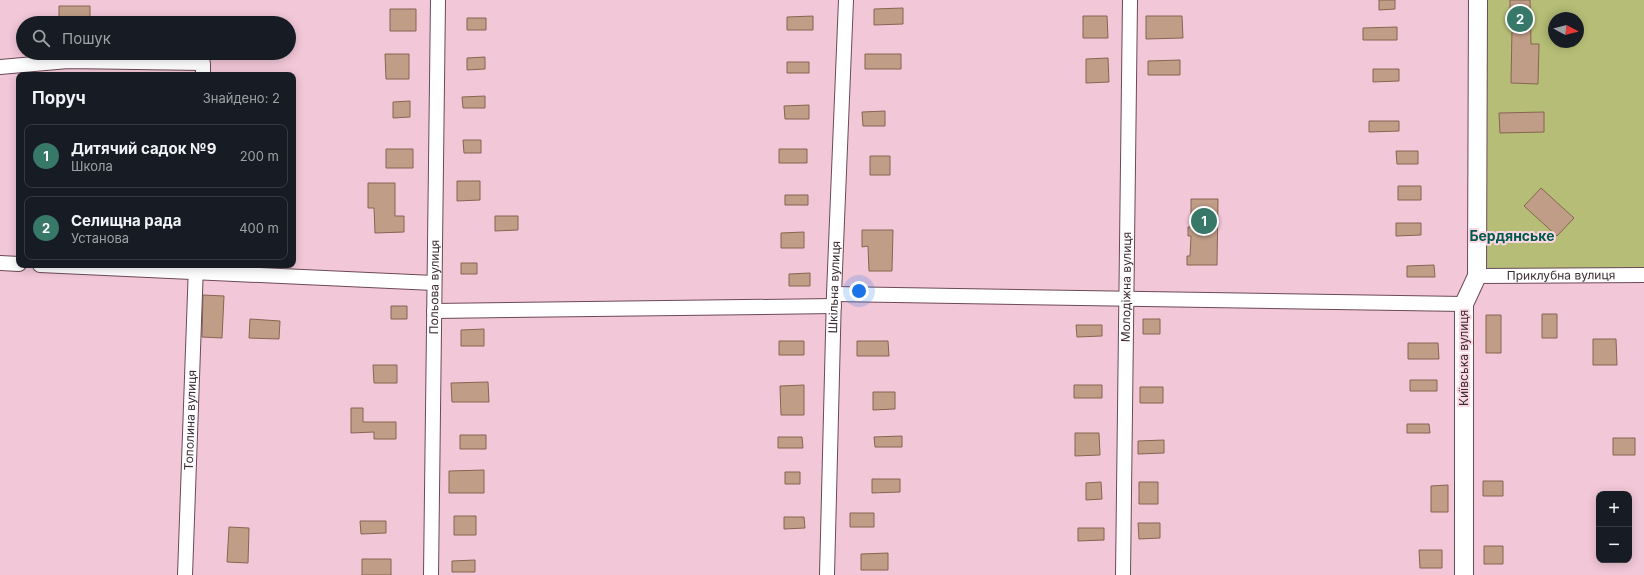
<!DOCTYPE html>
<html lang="uk">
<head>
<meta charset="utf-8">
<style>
	:root { --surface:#171b24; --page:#242831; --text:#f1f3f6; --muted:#9ea1a6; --line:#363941; --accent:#387868 }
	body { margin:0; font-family:Inter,sans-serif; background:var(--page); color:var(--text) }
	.controls { position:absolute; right:12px; bottom:12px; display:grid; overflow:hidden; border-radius:8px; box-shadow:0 2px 10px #0003 }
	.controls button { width:36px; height:36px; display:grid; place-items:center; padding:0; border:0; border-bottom:1px solid var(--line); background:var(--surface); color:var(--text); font:20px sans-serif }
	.compass { position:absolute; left:1548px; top:12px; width:36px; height:36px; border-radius:50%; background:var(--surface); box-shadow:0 2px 10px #0003; rotate:97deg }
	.you { position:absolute; left:859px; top:291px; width:14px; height:14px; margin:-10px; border:3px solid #fff; border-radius:50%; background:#1a73e8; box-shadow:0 0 0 6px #1a73e833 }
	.badge { display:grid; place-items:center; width:26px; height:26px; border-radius:50%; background:var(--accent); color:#fff; font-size:13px; font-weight:700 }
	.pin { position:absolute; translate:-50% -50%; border:2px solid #fff; box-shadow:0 1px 4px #0006 }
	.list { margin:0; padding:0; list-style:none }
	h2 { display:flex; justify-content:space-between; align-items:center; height:52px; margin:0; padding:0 16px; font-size:17px }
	h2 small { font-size:13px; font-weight:400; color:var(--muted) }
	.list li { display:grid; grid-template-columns:26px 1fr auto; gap:12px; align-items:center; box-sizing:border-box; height:64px; margin:0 8px 8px; padding:0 8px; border:1px solid var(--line); border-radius:8px }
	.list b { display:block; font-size:15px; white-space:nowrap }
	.list p { margin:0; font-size:13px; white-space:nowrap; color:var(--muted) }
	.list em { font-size:13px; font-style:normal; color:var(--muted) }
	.icon { flex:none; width:22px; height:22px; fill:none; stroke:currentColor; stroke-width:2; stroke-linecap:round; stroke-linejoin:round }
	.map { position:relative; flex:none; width:1644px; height:575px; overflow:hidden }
	.search { position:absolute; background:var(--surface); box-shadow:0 2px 10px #0003; left:16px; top:16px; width:280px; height:44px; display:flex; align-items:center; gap:10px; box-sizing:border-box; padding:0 14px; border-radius:22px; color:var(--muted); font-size:15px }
	.panel { position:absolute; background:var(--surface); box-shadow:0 2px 10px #0003; left:16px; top:72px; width:280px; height:196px; border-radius:8px }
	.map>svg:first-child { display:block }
	.green { fill:#b5bd76; fill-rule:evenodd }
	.building { fill:#c09d87; stroke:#866550 }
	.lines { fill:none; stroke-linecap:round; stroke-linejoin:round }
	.minor-casing { stroke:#6c4957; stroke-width:16 }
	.tertiary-casing { stroke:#6c4957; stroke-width:20 }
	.minor { stroke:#fff; stroke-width:14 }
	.tertiary { stroke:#fff; stroke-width:18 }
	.labels { text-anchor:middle; stroke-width:4; stroke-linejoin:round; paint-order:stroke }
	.street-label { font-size:12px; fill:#3d2d33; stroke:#fad7e3 }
	.quarter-label { font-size:14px; font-weight:bold; fill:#005a49; stroke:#fad7e3 }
</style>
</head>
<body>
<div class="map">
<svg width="1644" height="575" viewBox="0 0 1644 575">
	<rect width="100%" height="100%" fill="#f2c7d7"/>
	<!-- green -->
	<path class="green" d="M1478 0H1644V275L1477 276ZM1554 18H1578V42H1554Z"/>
	<!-- building -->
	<path class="building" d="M1379 0H1395V9L1379 10Z
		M1510 0H1530L1531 44H1539L1538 84 1511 83 1512 29 1510 30Z
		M59 6H90V23H59Z
		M903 8V24L874 25V9Z
		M390 9H416V31H390Z
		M813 16V30H787V17Z
		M1083 16H1107L1108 38H1083Z
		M1146 16H1182L1183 38 1146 39Z
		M467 18H486V30H467Z
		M1397 27V40H1363V28Z
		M385 54H409V79H386Z
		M865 54H901V69H865Z
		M485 57V69L467 70V58Z
		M1108 58 1109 82 1086 83V59Z
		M1180 60V75H1148V61Z
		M787 62H809V73H787Z
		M1373 69H1399V81L1373 82Z
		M485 96V108H463L462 97Z
		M410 101V117L393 118V102Z
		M809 105V119H785L784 106Z
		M885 111V126H863L862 112Z
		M1544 112V132L1500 133 1499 113Z
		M1369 121H1399V131L1369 132Z
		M463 140H481V153H464Z
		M386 149H413V168H386Z
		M779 149H807V163H779Z
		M1396 151H1418V164H1397Z
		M870 156H890V175H870Z
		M457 181H480V200L457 201Z
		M368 183H395V216H404V232L375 233 374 208H368Z
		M1398 186H1421V200H1398Z
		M1541 188 1574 218 1557 236 1524 206Z
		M785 195H808V205H785Z
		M1191 199H1218L1217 265H1187V256H1190L1191 236H1188V227H1191Z
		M495 216H518V230L495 231Z
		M1396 223H1421V235L1396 236Z
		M862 230H893L892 271H869L868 246 862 247Z
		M804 232V248H781V233Z
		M461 263H477V274H461Z
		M1434 265 1435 277H1407V266Z
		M810 273V286H789V274Z
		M203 295 224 296 222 338 202 337Z
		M391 306H407V319H391Z
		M1542 314H1557V338H1542Z
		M1486 315H1501V353H1486Z
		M250 319 280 321 279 339 249 338Z
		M1143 319H1160V334H1143Z
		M1076 325H1102V336L1077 337Z
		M484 329V346H461V330Z
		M1593 339H1616L1617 365H1593Z
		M779 341H804V355H779Z
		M857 341H888L889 356H857Z
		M1408 343H1438L1439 359H1408Z
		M373 365H397V383H374Z
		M1410 380H1437V391H1410Z
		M488 382 489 402H452L451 383Z
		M804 385V415H781L780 386Z
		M1074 385H1102V398H1074Z
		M1140 387H1163V403H1140Z
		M873 392H895V409L873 410Z
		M351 408H363V422H396V439H374V432L351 433Z
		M1407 424H1429L1430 433H1407Z
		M1075 433H1099L1100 455 1075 456Z
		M460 435H486V449H460Z
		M902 436V447H875L874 437Z
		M778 437H802L803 448H778Z
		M1613 438H1635V455H1613Z
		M1164 440V453L1138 454V441Z
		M484 470V493H449V471Z
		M785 472H800V484H785Z
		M872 479H900V492L872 493Z
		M1483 481H1503V496H1483Z
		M1101 482 1102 499 1086 500V483Z
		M1139 482H1158V504H1139Z
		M1448 485V512H1431V486Z
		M850 513H874V527H850Z
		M454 516H476V535H454Z
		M784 517H804L805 528 784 529Z
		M360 521H386V533L361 534Z
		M1138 523H1160V538L1139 539Z
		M229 527 249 528 248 563 227 562Z
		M1078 528H1104V540L1078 541Z
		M1484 546H1503V564H1484Z
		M1419 550H1442V568H1420Z
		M888 553V570H861V554Z
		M362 559H391V575H362Z
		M475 560V572H452V561Z"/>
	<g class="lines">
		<!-- minor casing -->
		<g class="minor-casing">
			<g id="minor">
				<path d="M0 67 68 61 203 63V75"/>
				<path d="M0 263 19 264"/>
				<path d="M40 265 434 283"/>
				<path id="s1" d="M1477 276 1644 275"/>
				<path d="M834 294 1464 304"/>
				<path d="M434 311 834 306"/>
				<path id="s2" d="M185 575 196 265"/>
				<path id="s3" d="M431 575 438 0"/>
				<path id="s4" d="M827 575 834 294 846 0"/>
				<path id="s5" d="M1123 575 1130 0"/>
			</g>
		</g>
		<!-- tertiary casing -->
		<g class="tertiary-casing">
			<path id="tertiary" d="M1464 575V304L1477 276 1478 0"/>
		</g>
		<!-- minor -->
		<use href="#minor" class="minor"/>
		<!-- tertiary -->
		<use href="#tertiary" class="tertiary"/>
	</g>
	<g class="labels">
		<!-- street labels -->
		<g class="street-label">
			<text dy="4" stroke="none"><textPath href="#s1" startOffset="84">Приклубна вулиця</textPath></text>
			<text dy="4" stroke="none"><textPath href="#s3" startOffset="288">Польова вулиця</textPath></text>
			<text dy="4" stroke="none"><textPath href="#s4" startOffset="288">Шкільна вулиця</textPath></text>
			<text dy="4" stroke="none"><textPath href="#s5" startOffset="288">Молодіжна вулиця</textPath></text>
			<text transform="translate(1464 358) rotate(-90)" y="4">Київська вулиця</text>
			<text dy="4" stroke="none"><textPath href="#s2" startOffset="155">Тополина вулиця</textPath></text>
		</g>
		<!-- quarter labels -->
		<g class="quarter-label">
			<text x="1512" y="241">Бердянське</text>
		</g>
	</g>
</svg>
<div class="controls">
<button>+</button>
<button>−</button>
</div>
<svg class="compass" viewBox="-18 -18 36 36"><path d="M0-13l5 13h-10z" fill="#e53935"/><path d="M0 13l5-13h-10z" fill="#9ea1a6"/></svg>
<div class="you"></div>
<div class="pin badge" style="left:1204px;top:221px">1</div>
<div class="pin badge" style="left:1520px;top:19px">2</div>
<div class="search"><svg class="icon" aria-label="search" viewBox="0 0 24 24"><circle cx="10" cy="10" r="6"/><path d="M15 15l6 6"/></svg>Пошук</div>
<section class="panel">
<h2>Поруч<small>Знайдено: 2</small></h2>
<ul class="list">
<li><span class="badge">1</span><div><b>Дитячий садок №9</b><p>Школа</p></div><em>200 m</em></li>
<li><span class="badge">2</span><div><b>Селищна рада</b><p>Установа</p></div><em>400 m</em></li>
</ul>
</section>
</div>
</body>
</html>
